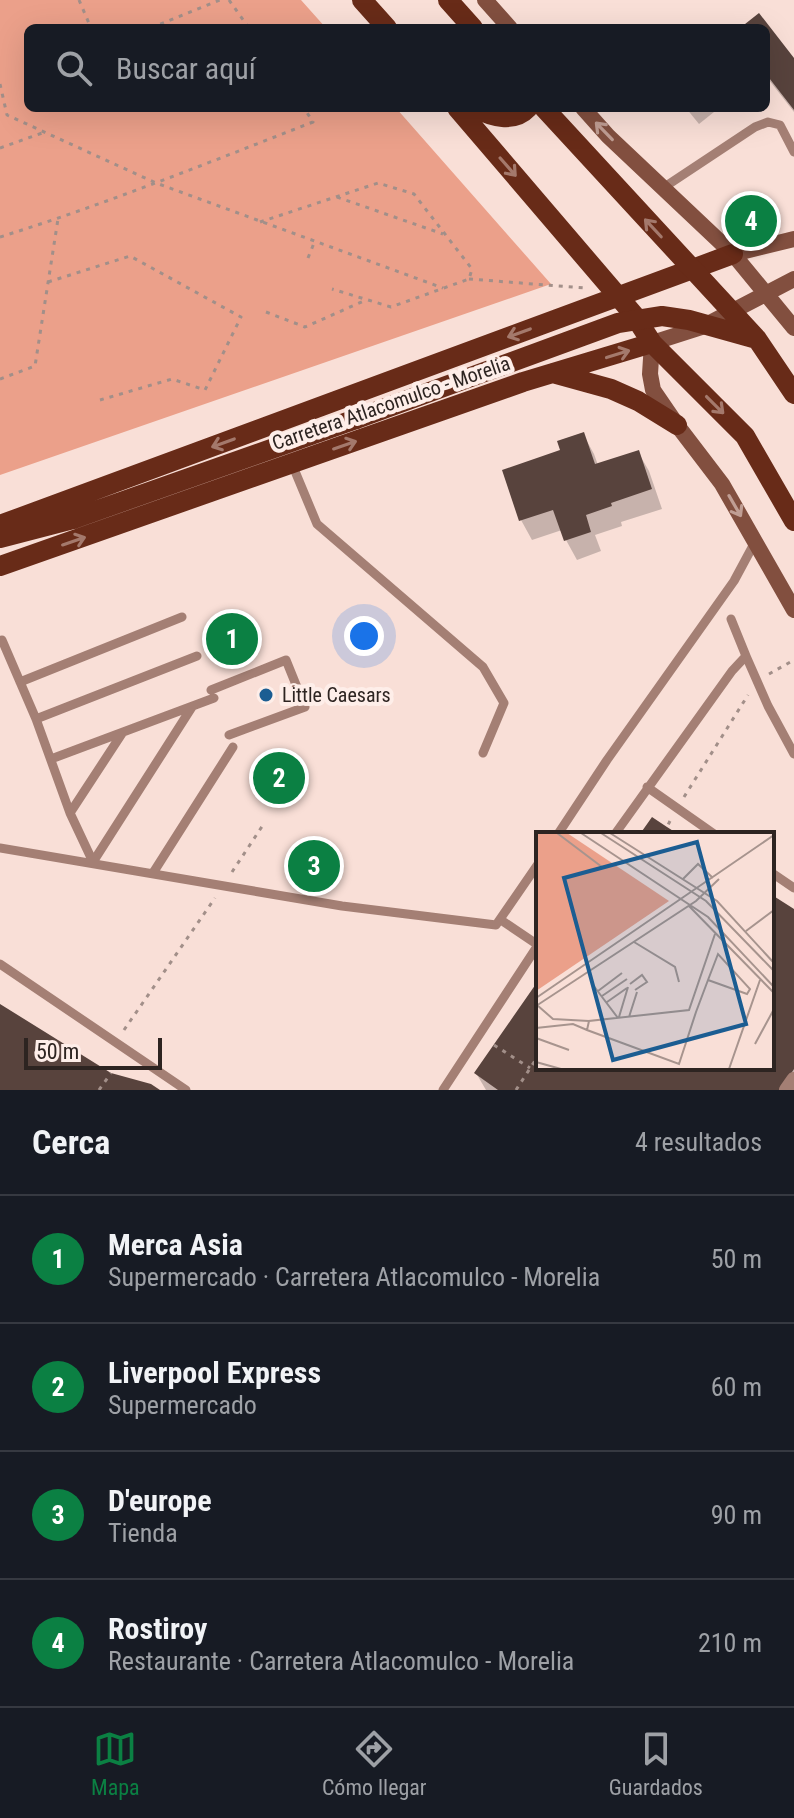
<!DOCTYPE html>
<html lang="es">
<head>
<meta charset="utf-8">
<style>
	:root { --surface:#171b24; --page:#242831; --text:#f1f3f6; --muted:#9ea1a6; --line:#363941; --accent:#0b8043 }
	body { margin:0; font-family:"Roboto Condensed",sans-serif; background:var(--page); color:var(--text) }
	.scale { position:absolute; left:24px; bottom:20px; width:138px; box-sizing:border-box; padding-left:8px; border:4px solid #2d2421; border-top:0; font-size:22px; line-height:28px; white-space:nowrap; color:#2d2421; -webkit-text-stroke:6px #feeee9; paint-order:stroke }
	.you { position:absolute; left:364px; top:636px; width:28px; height:28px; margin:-20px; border:6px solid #fff; border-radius:50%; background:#1a73e8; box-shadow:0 0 0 12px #1a73e833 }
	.badge { display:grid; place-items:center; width:52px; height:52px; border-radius:50%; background:var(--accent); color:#fff; font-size:26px; font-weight:700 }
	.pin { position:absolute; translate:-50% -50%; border:4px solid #fff; box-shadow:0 2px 8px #0006 }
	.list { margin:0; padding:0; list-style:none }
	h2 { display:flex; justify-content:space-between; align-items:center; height:104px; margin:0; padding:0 32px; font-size:34px }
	h2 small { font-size:26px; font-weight:400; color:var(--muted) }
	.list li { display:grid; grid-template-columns:52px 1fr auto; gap:24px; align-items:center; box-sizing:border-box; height:128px; padding:0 32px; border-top:2px solid var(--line) }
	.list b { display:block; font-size:30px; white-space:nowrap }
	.list p { margin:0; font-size:26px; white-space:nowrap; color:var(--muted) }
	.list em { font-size:26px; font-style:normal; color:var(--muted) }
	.icon { flex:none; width:44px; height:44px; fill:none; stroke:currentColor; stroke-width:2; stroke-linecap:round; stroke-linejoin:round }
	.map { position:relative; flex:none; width:794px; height:1090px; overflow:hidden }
	.search { position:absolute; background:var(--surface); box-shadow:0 8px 32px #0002; left:24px; right:24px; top:24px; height:88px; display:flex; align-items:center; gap:20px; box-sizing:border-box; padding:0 28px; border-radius:12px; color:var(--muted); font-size:30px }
	.sheet { height:616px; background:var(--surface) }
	nav { display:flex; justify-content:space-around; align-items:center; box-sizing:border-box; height:112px; border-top:2px solid var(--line); background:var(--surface); font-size:22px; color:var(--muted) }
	nav a { display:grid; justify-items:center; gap:4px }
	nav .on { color:var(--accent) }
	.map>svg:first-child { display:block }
	.green { fill:#eba08a }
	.shadow { fill:#0003 }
	.building { fill:#58433d }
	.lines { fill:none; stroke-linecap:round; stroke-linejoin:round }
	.path { stroke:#a28f89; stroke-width:3; stroke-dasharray:4 6; stroke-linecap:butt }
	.lane { stroke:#a47f74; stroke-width:9 }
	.street { stroke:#a47f74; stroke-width:16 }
	.secondary { stroke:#824f3f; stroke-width:16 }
	.primary { stroke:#682b18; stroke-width:20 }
	.primary-bridge { stroke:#682b18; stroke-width:20 }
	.oneway { stroke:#c09e94 }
	.oneway2 { stroke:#a4796c }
	.poi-dot { fill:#1b5d92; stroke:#feeee9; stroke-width:3 }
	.labels { text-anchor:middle; stroke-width:8; stroke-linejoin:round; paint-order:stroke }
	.street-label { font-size:20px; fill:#2d2421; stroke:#feeee9 }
	.poi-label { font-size:20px; fill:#2d2421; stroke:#feeee9; text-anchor:start }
	.inset-road { fill:none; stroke:#a7948e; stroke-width:2 }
	.view { fill:#1b5d92; fill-opacity:0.15; stroke:#1b5d92; stroke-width:4 }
	.inset-edge { fill:none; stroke:#2d2421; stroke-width:4 }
</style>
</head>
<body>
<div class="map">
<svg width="794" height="1090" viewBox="0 0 794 1090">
	<rect width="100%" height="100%" fill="#f9dfd7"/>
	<!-- green -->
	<path class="green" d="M0 0H301L326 28H28V108H396L551 284 0 475Z"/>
	<!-- shadow -->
	<path class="shadow" d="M759 16 794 62V112L769 80 766 82V28H743Z
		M686 108H719L699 124Z
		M583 434 594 454 598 465 638 452 649 471 662 509 621 522 622 526 595 535 601 551 577 560 566 540 562 530 532 540 521 520 563 452Z
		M772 897 794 912V1090H486L476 1073 538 984V1068H772Z"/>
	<!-- building -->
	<path class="building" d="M759 13 794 58V110L766 74V28H740Z
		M584 432 595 464 639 450 652 489 611 503 612 506 586 515 591 532 564 541 553 510 519 521 502 470 560 450 557 441Z
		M652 817 667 827 678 834H640Z
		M772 895 794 909V1069L780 1090H498L474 1073 538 981V1068H772Z
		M0 1004 111 1073 151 1084 160 1090H0Z"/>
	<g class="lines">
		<!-- path -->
		<path class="path" d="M79 0 91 28
			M229 0 249 28
			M151 28 220 0
			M0 84 7 115 156 183 443 288
			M0 148 45 132
			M337 197 443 234
			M260 222 378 183 414 194 472 269 469 279 391 307 332 289
			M0 237C106 204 210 162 313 122L304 108
			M308 258 314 243
			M469 279 585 288
			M48 282 130 256 241 317 205 390 172 379 100 400
			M266 312 305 327 366 300
			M0 379 35 366 58 219
			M769 674 794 660
			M684 797 748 695
			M666 834 667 827 670 821
			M232 872 263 825
			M124 1030 215 898
			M494 1045 530 1068
			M99 1090 111 1073
			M516 1090 538 1056"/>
		<!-- lane -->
		<path class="lane" d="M663 188 755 127 768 122 780 125 794 152
			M292 464 317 524 483 667 504 703 483 753
			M731 619 746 656
			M2 640 36 719 70 813 93 862
			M20 682 182 617
			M211 690 286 660 305 707 229 735
			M36 719 197 656
			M51 759 214 698
			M647 787 714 834
			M70 813 123 732
			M558 834 607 760 734 581 755 542
			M615 834 732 671 746 656 768 706 794 754
			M0 848 342 906 496 925 538 864
			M93 862 192 707
			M153 873 233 747
			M772 873 794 888
			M501 920 538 945
			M0 964 186 1090
			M443 1090 538 945"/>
		<!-- street -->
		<path class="street" d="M787 1090 794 1080"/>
		<!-- secondary -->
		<path class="secondary" d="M485 0 510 28
			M583 108 608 136 733 254 794 328
			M733 254 794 239
			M794 279 702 327 652 343 650 374 653 390 677 425 722 484 794 610"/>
		<!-- primary -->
		<path class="primary" d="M362 0 387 28
			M448 0 473 28
			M457 108 634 315 652 343 745 436 794 521
			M476 108C491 117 514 123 528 108
			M553 373 611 389 638 401 677 425
			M0 525 733 254
			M0 538 73 519 356 419
			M0 566 523 382 652 343"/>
		<!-- primary-bridge -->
		<path class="primary-bridge" d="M544 108 757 339 794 394
			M356 419 618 323 662 316 689 320 757 339"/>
	</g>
	<!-- one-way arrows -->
	<defs><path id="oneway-shaft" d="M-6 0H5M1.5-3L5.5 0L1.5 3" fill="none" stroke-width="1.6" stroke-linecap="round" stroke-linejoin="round" transform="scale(2)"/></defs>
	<g class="oneway">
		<use href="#oneway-shaft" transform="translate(604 131) rotate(-134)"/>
		<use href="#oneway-shaft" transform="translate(735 506) rotate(60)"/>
	</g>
	<g class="oneway2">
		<use href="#oneway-shaft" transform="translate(508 167) rotate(49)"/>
		<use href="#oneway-shaft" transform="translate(653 228) rotate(-133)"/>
		<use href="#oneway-shaft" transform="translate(519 333) rotate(160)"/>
		<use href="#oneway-shaft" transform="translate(618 354) rotate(-17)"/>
		<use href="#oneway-shaft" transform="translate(715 405) rotate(45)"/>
		<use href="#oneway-shaft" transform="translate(223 443) rotate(160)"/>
		<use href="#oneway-shaft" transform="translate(345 445) rotate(-19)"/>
		<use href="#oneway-shaft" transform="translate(74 541) rotate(-19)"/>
	</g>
	<!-- markers -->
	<circle class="poi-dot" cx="266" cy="695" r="8"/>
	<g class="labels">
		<!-- street labels -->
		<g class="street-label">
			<text transform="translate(391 403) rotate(-19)" y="7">Carretera Atlacomulco - Morelia</text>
		</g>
		<!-- poi labels -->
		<g class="poi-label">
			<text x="282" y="702">Little Caesars</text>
		</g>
	</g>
	<!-- overview -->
	<g transform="translate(536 832)">
		<rect width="238" height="238" fill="#f9dfd7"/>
		<path d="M0 1H31L133 69 0 159Z" fill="#eba08a"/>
		<path class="inset-road" d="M21 1 66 35M45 1 172 85 238 155M65 1 170 69 238 139M74 1 181 69 238 131M147 47 162 32 177 46M153 74 238 161M210 99 238 78M98 110 139 135 143 150M172 148 211 162 214 157 182 122 172 148 160 180 143 232 51 198 53 189 153 178 179 102M94 152 106 143 111 150 99 158M57 153 82 186M62 159 86 141M66 164 91 147M0 166 238 3M71 170 91 156M1 173 17 187 53 189M0 174 160 69 183 47M83 185 92 155M93 185 101 160M0 196 37 192 51 198M0 206 33 218M219 212 238 177M0 230 25 237M193 237 224 148"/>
		<path class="view" d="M161 10 210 192 77 228 28 46Z"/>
		<rect width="238" height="238" class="inset-edge"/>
	</g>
</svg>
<div class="scale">50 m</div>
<div class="you"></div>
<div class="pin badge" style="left:232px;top:639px">1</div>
<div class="pin badge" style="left:279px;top:778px">2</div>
<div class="pin badge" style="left:314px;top:866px">3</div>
<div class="pin badge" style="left:751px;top:221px">4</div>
<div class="search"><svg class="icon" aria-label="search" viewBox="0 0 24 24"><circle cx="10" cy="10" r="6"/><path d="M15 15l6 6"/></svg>Buscar aquí</div>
</div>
<section class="sheet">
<h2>Cerca<small>4 resultados</small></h2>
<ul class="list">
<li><span class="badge">1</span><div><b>Merca Asia</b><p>Supermercado · Carretera Atlacomulco - Morelia</p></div><em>50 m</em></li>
<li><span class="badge">2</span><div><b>Liverpool Express</b><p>Supermercado</p></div><em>60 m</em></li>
<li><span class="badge">3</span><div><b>D'europe</b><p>Tienda</p></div><em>90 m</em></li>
<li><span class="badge">4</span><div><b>Rostiroy</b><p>Restaurante · Carretera Atlacomulco - Morelia</p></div><em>210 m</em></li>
</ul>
</section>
<nav>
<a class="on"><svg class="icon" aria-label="map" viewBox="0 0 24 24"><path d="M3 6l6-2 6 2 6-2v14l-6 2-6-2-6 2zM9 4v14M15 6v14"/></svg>Mapa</a>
<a><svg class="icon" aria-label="directions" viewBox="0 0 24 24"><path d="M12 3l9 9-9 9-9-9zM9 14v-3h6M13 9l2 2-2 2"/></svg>Cómo llegar</a>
<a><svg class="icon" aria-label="saved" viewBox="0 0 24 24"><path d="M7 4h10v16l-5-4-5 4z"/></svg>Guardados</a>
</nav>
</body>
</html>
